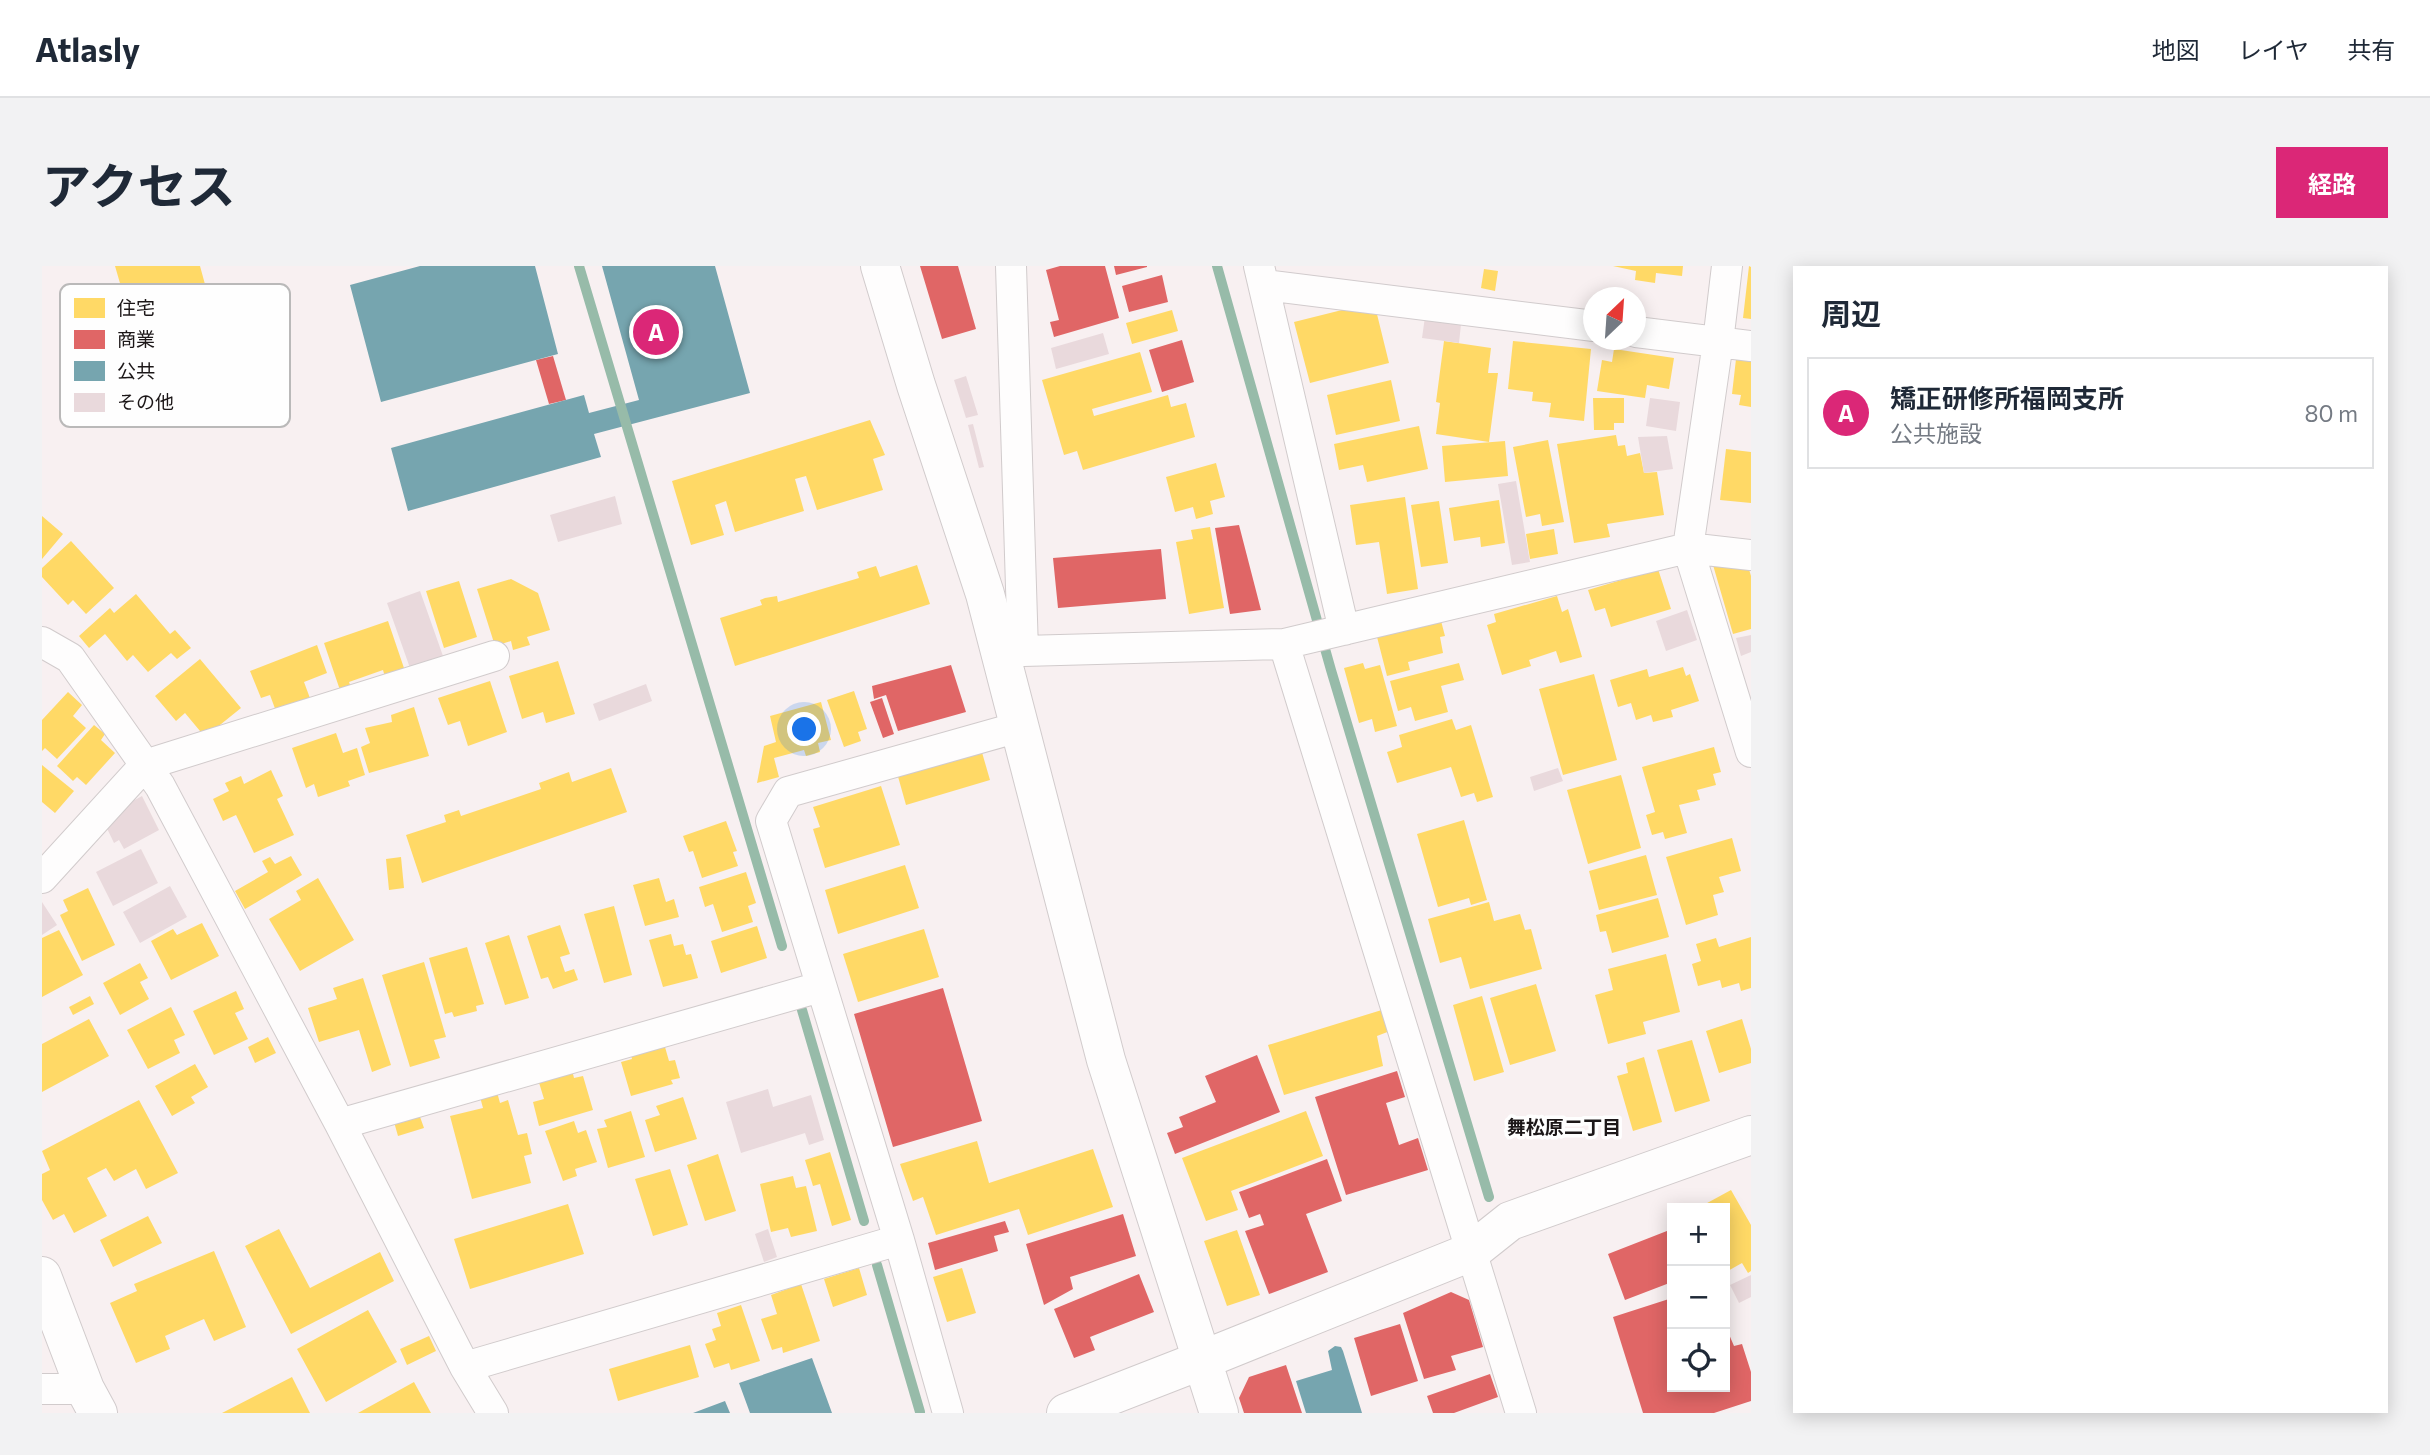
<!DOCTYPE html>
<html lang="ja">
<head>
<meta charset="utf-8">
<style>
	:root { --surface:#fff; --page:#f2f2f3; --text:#1f2937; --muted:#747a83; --line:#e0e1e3; --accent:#db2777 }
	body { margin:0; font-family:Commissioner,"Noto Sans JP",sans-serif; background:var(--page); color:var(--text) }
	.controls { position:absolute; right:21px; bottom:21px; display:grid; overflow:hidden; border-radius:0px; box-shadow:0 4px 18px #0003 }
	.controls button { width:63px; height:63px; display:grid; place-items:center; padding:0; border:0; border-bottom:2px solid var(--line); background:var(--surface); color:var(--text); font:35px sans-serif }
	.compass { position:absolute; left:1541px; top:21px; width:63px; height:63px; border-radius:50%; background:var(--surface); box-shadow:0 4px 18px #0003; rotate:25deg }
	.you { position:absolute; left:763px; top:464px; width:24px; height:24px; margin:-18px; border:5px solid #fff; border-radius:50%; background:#1a73e8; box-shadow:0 0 0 10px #1a73e833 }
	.badge { display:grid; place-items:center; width:46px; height:46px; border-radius:50%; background:var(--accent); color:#fff; font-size:23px; font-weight:700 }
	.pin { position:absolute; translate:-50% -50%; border:4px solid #fff; box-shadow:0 2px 7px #0006 }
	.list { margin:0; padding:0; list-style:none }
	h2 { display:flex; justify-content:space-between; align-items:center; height:91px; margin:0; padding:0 28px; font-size:30px }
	h2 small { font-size:23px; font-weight:400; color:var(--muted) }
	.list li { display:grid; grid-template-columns:46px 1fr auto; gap:21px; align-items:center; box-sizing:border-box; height:112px; margin:0 14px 14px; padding:0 14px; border:2px solid var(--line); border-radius:0px }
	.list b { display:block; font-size:26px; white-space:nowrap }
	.list p { margin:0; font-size:23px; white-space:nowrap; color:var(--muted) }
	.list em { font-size:23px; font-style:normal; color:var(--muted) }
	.icon { flex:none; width:38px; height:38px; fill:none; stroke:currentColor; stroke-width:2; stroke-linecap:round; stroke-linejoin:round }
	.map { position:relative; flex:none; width:1709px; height:1147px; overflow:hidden; border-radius:0px }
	header { display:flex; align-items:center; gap:42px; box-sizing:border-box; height:98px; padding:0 35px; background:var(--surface); border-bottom:2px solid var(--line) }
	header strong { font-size:33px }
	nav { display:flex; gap:38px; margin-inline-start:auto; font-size:24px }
	.intro { display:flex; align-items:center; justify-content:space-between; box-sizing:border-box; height:168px; padding:0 42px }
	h1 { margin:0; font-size:49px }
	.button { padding:18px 32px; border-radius:0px; background:var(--accent); color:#fff; font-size:24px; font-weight:700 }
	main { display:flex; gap:42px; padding:0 42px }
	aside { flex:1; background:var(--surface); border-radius:0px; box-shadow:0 4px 18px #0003 }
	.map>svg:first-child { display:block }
	.homes { fill:#ffd966 }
	.shops { fill:#e06666 }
	.public { fill:#76a5af }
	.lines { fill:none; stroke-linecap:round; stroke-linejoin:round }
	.stream { stroke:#97bba9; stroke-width:10 }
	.building { fill:#e9d9dc }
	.minor-casing { stroke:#d1cbcc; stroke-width:32 }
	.tertiary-casing { stroke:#d1cbcc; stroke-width:40 }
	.minor { stroke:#fefdfd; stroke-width:30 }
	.tertiary { stroke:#fefdfd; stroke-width:38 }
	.labels { text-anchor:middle; stroke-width:7; stroke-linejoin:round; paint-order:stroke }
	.neighbourhood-label { font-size:19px; font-weight:bold; fill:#1c1718; stroke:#fefefe }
	.key { fill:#fefefe; stroke:#bab9b9; stroke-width:2 }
	.key-label { font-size:19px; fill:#1c1718 }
</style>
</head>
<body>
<header>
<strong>Atlasly</strong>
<nav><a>地図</a><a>レイヤ</a><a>共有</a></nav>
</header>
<div class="intro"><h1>アクセス</h1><a class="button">経路</a></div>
<main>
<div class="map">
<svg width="1709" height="1147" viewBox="0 0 1709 1147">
	<rect width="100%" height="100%" fill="#f8f0f1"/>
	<!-- homes -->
	<path class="homes" d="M73 0H158L164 22 94 43 82 31Z
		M1571 0H1641L1640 10 1614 7 1613 17 1593 14 1594 5Z
		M1707 0 1709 1V53L1701 52Z
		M1442 3 1456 5 1453 25 1439 22Z
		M1332 36 1347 97 1268 117 1252 56Z
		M1130 44 1136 65 1090 78 1084 57Z
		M1402 75 1449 82 1446 107H1456L1447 176 1394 168 1398 137 1394 136Z
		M1471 75 1549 83 1542 155 1507 151 1509 137 1490 135 1491 126 1466 123Z
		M1572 83 1632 92 1627 123 1605 119 1603 132 1555 125 1560 94 1570 96Z
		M1098 86 1110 126 1050 143 1052 150 1126 129 1129 141 1144 137 1153 171 1041 204 1035 185 1022 189 1000 114Z
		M1694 93 1709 95V141L1697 139 1699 129 1690 128Z
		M1349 114 1358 155 1294 169 1285 129Z
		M1551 132H1582V157H1572V164H1552Z
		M828 154 843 189 831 193 841 224 775 244 764 210 753 213 762 245 693 266 684 235 673 239 682 269 649 279 630 215Z
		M1377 160 1386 203 1325 216 1321 199 1297 204 1292 178Z
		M1574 169 1576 180 1583 179 1585 190 1598 187 1602 207 1615 206 1622 249 1565 258 1568 271 1532 277 1515 178Z
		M1506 174 1522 256 1500 260 1498 248 1484 251 1471 181Z
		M1463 175 1466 210 1403 216 1400 180Z
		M1684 183 1709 186V237L1678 234Z
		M1174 197 1183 231 1168 235 1171 248 1154 253 1151 241 1133 246 1124 211Z
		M1363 231 1376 323 1345 328 1337 276 1314 279 1308 239Z
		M1457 234 1463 277 1439 281 1438 271 1412 275 1407 242Z
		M1397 235 1406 297 1379 301 1369 239Z
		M0 250 21 268 0 293Z
		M1168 261 1182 342 1147 348 1134 276 1151 273 1149 264Z
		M1512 263 1516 288 1488 293 1484 268Z
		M29 275 72 322 44 348 31 334 26 339 0 311V302Z
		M1703 290 1709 310V363L1691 368 1671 299Z
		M875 299 888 338 693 400 678 352 720 339 718 334 723 332 735 330 736 336 817 312 815 306 834 300 838 311Z
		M1616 303 1629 343 1569 361 1563 342 1553 345 1546 324Z
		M469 313 496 327 508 364 485 371 488 379 471 384 469 375 453 380 435 323Z
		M417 315 435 371 402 382 384 325Z
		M94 328 128 368 133 364 149 382 135 393 129 387 106 406 91 389 85 395 63 368 47 382 37 370 68 342 72 347Z
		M1515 330 1520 346 1526 343 1540 391 1518 397 1514 385 1487 394 1489 400 1460 409 1445 359 1454 356 1452 348Z
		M1398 351 1403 370 1398 371 1401 387 1366 396 1368 404 1345 410 1334 367Z
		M346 355 363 405 343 411 341 404 307 416 311 427 300 430 282 377Z
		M275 379 285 407 262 416 269 435 235 448 228 429 219 432 208 405Z
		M158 393 199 442 163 471 143 447 134 455 113 430Z
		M516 395 533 448 504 457 501 446 480 453 467 410Z
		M1321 397 1323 403 1338 399 1355 460 1333 466 1330 453 1317 457 1302 402Z
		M1417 397 1422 414 1399 420 1406 446 1373 455 1369 441 1356 445 1348 415Z
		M1641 401 1644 410 1648 408 1657 435 1629 444 1631 451 1611 456 1609 449 1594 454 1589 437 1576 441 1568 414 1605 403 1607 411Z
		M1552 408 1575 494 1521 509 1497 423Z
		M448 415 465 466 426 480 418 455 406 459 396 432Z
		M812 425 825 463 816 466 819 475 802 481 785 434Z
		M26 426 40 439 31 450 44 462 15 493 3 482 0 485V454Z
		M779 436 789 474 776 477 778 486 764 490 762 484 732 492 737 511 715 517 722 480 734 476 728 450Z
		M372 441 387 490 327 507 319 481 328 477 323 462 350 456 349 449Z
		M1410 453 1414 464 1429 459 1451 531 1435 536 1432 527 1419 531 1409 501 1355 517 1345 486 1360 481 1357 469Z
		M52 459 63 468 59 474 73 487 44 519 35 511 31 515 15 500Z
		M294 467 301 487 315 482 323 509 306 515 308 520 276 531 272 518 264 522 250 482Z
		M1672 481 1679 506 1671 508 1674 519 1655 524 1658 534 1637 539 1645 567 1623 573 1621 566 1610 569 1604 549 1613 546 1600 501Z
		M939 483 948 514 864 539 855 507Z
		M0 499 32 525 13 547 0 536Z
		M569 502 585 546 380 617 364 569 404 556 402 549 417 544 419 550 499 523 497 517 527 506 530 516Z
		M229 504 241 530 235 533 252 569 212 587 194 549 181 555 171 533 187 525 183 517 199 510 202 518Z
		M1579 509 1599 582 1546 598 1525 524Z
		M839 520 858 579 783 602 771 563 778 561 771 541Z
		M1422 554 1445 634 1429 639 1427 632 1396 641 1375 568Z
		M684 555 695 585 691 586 696 600 660 612 651 585 647 586 641 570Z
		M1690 572 1699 605 1677 611 1682 626 1671 629 1676 649 1644 659 1624 591Z
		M1604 589 1615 629 1557 644 1547 605Z
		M249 590 260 609 203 643 193 625 226 606 220 595 228 591 233 598Z
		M359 591 362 622 347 624 344 593Z
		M863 599 877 642 796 668 783 624Z
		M704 606 714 637 706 640 711 656 680 666 671 638 663 641 657 621Z
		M276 612 312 674 258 705 227 653 259 634 254 625Z
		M617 612 624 636 632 633 637 651 603 660 591 619Z
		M46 622 73 679 40 695 18 649 26 645 21 634Z
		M1616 632 1627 671 1570 687 1564 665 1558 666 1554 649Z
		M1447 636 1452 655 1478 648 1483 664 1489 663 1500 703 1428 723 1419 691 1398 697 1386 653Z
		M572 640 590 709 562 717 542 648Z
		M160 657 177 690 129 714 109 675 131 663 135 669Z
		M518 659 528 688 518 691 523 706 532 703 536 714 511 723 506 711 499 713 485 670Z
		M715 660 725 692 679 707 669 675Z
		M882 663 897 711 816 736 801 688Z
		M17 664 41 709 0 731V672Z
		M629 668 632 680 641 678 644 689 649 688 656 712 621 721 607 674Z
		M467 669 487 732 463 739 443 677Z
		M1709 671V722L1699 725 1697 717 1680 722 1678 714 1656 720 1650 698 1659 695 1654 678 1674 672 1677 681Z
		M425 681 442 738 434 740 435 745 412 751 410 746 403 748 387 692Z
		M1624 688 1638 746 1601 756 1604 768 1566 778 1553 729 1571 724 1566 703Z
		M382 696 404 771 392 774 398 792 368 801 340 709Z
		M98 697 106 712 98 716 107 733 78 749 61 717Z
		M321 712 349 799 330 806 317 764 277 776 266 742 295 733 291 722Z
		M1494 718 1514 785 1468 799 1448 732Z
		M194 725 202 743 193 747 206 773 172 789 151 745Z
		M48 730 52 738 31 749 27 741Z
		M1440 730 1462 806 1432 815 1411 739Z
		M129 741 143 769 132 774 138 787 106 803 85 764Z
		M1343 743 1348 765 1335 770 1341 800 1242 829 1226 779Z
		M47 753 67 790 0 826V778Z
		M1700 753 1709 783V797L1677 807 1664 765Z
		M226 771 234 787 213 797 206 781Z
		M621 774 627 795 633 794 638 812 629 814 631 818 589 830 579 796 590 793 587 783Z
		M1650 774 1668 835 1633 846 1615 784Z
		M1602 791 1620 856 1591 865 1575 810 1586 807 1584 797Z
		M153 798 166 821 149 831 153 837 130 850 113 820Z
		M529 800 532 812 541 810 551 844 497 860 491 836 502 833 495 810Z
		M455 826 458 837 466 834 476 869 485 867 490 888 482 890 489 917 430 933 408 850 441 842 438 831Z
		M641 831 655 873 613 886 603 854 618 849 614 840Z
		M97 834 136 907 104 923 94 903 72 915 64 902 45 912 65 950 32 967 22 948 11 954 0 934V908L8 904 0 885Z
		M589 845 603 891 566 902 555 863 565 861 562 854Z
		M1264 845 1281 890 1189 925 1196 944 1164 955 1140 892Z
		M377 848 382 862 356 870 352 856Z
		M532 855 536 867 544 864 555 896 533 903 535 910 521 915 503 865Z
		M935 875 947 917 1051 883 1071 941 986 969 977 943 894 969 881 931 871 935 858 898Z
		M788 886 809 954 790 960 778 918 771 920 763 894Z
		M676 888 694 945 663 955 645 899Z
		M628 903 646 959 611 970 593 913Z
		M751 910 754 922 764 920 775 965 749 971 746 962 729 966 718 918Z
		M1689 924 1709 959V1005L1706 1007 1700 997 1684 1006 1683 1004V942H1656Z
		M526 938 542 988 428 1023 412 973Z
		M106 950 120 977 71 1001 58 974Z
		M237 963 268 1022 338 986 352 1015 249 1068 203 980Z
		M1195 964 1218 1029 1185 1040 1162 975Z
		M172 985 204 1061 172 1075 162 1053 123 1070 128 1083 94 1097 68 1037 95 1025 92 1018Z
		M817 1002 825 1029 791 1041 782 1013Z
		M920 1002 934 1047 905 1056 891 1011Z
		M759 1018 778 1075 741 1087 740 1081 730 1084 719 1053 735 1048 729 1029Z
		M699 1039 718 1095 689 1104 687 1097 672 1102 663 1078 674 1074 670 1063 679 1060 675 1047Z
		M326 1044 355 1096 284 1136 255 1083Z
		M387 1070 394 1085 365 1099 358 1083Z
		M648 1079 657 1111 576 1135 567 1103Z
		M250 1111 268 1147H180Z
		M372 1116 389 1147H316Z"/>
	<!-- shops -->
	<path class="shops" d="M878 0H916L934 63 900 73Z
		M1018 0H1063L1077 52 1012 71 1008 56 1017 54 1004 4Z
		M1072 0H1105V1L1074 9Z
		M1120 9 1126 36 1087 46 1080 20Z
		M1140 74 1152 116 1120 126 1107 84Z
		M511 90 524 134 507 138 494 94Z
		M1197 259 1219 344 1188 348 1173 262Z
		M1119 283 1124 333 1016 342 1011 292Z
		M909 399 924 446 856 465 844 429 832 433 830 420Z
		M840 432 852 468 841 472 828 436Z
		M901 722 940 855 851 881 812 748Z
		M1215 789 1238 846 1133 888 1125 867 1141 861 1137 851 1174 836 1163 810Z
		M1355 805 1363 831 1344 837 1357 879 1376 872 1386 904 1304 929 1273 831Z
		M1285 893 1300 935 1264 948 1286 1006 1227 1028 1203 965 1222 959 1218 948 1207 952 1197 926Z
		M1081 948 1094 990 1028 1011 1031 1023 1002 1039 984 978Z
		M963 955 967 966 952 970 956 985 893 1004 886 977Z
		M1630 963V1016L1583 1034 1566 988Z
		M1097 1008 1112 1046 1048 1071 1053 1084 1032 1092 1012 1043Z
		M1409 1026 1427 1034 1441 1081 1409 1090 1414 1104 1382 1113 1361 1047Z
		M1630 1032V1121H1683V1059L1692 1080 1700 1078 1709 1106V1135L1672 1147H1601L1571 1051Z
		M1358 1058 1376 1115 1329 1130 1312 1072Z
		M1244 1099 1260 1147H1202L1197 1132 1207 1111Z
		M1448 1108 1456 1131 1412 1147H1391L1385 1130Z"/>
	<!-- public -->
	<path class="public" d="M378 0H493L516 88 339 136 308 19Z
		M560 0H673L708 127 552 168 559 191 366 245 349 182 542 129 547 147 597 134Z
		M1293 1080 1299 1081 1301 1085 1320 1147H1264L1254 1115 1290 1104 1286 1085Z
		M770 1092 790 1147H708L697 1117Z
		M683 1135 688 1147H651Z"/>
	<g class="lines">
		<!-- stream -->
		<path class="stream" d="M537 0 740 680
			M1175 0 1289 404 1447 931
			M760 744 822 955
			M835 999 878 1146"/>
	</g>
	<!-- building -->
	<path class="building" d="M1384 44 1420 49 1417 77 1380 72Z
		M1061 67 1067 88 1014 103 1009 82Z
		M924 110 936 149 924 152 912 114Z
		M1608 132 1638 136 1634 165 1604 160Z
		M931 158 942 201 937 202 926 159Z
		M1625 170 1631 203 1602 207 1596 171Z
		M1474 215 1488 296 1470 299 1456 218Z
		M573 230 580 258 516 276 508 249Z
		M378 325 401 390 368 402 345 337Z
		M1645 344 1655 374 1624 385 1614 355Z
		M1709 369V386L1699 390 1694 372Z
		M604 418 610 435 557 455 551 438Z
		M1516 502 1521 515 1492 525 1488 511Z
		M100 530 117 564 82 583 77 574 72 577 60 552Z
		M99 583 116 617 71 640 54 606Z
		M128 620 145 651 98 677 81 646Z
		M0 636 15 659 0 669Z
		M726 823 731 841 769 829 782 874 767 879 763 867 699 887 684 836Z
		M726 963 735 991 722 996 713 968Z
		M1709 1009V1031L1697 1037 1688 1019Z"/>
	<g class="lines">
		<!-- minor casing -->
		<g class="minor-casing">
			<path id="minor" d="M969 0 981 385
				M1217 0 1302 364
				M1685 0 1676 76 1646 282 1709 486
				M1223 19 1552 60
				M1594 66 1709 80
				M0 376 28 392 118 520 298 858 423 1101 451 1147
				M1242 378 1479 1147
				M956 380 981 385 1242 378 1646 282 1709 289
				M0 612 103 499 452 390
				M298 858 778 721
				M423 1101 857 974
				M0 1123H43
				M906 1147 857 974 729 555 746 526 977 461"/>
		</g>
		<!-- tertiary casing -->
		<g class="tertiary-casing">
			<path id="tertiary" d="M838 0 874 119 943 328 1064 794 1177 1147
				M0 1010 43 1123 56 1147
				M1024 1147 1160 1094 1429 986 1468 955 1709 869"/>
		</g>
		<!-- minor -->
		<use href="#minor" class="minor"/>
		<!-- tertiary -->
		<use href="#tertiary" class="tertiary"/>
	</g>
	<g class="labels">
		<!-- neighbourhood labels -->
		<g class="neighbourhood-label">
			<text x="1522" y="868">舞松原二丁目</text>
		</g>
	</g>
	<!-- legend -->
	<rect x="18" y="18" width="230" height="143" rx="10" class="key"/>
	<rect x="32" y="32" width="31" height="20" fill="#ffd966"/>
	<rect x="32" y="64" width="31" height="19" fill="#e06666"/>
	<rect x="32" y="95" width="31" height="20" fill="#76a5af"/>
	<rect x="32" y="127" width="31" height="19" fill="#e9d9dc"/>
	<g class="key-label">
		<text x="75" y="49">住宅</text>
		<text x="75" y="80">商業</text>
		<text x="75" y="112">公共</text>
		<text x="75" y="143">その他</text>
	</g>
</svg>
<div class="controls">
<button>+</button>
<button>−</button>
<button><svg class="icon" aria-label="locate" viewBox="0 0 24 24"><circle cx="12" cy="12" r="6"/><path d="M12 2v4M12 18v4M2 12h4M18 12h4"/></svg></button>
</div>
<svg class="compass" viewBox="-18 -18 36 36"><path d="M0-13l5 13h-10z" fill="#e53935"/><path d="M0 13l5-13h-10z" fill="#747a83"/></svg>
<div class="you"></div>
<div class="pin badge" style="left:614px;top:66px">A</div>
</div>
<aside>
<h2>周辺<small></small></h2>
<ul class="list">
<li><span class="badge">A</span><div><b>矯正研修所福岡支所</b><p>公共施設</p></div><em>80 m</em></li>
</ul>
</aside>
</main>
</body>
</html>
